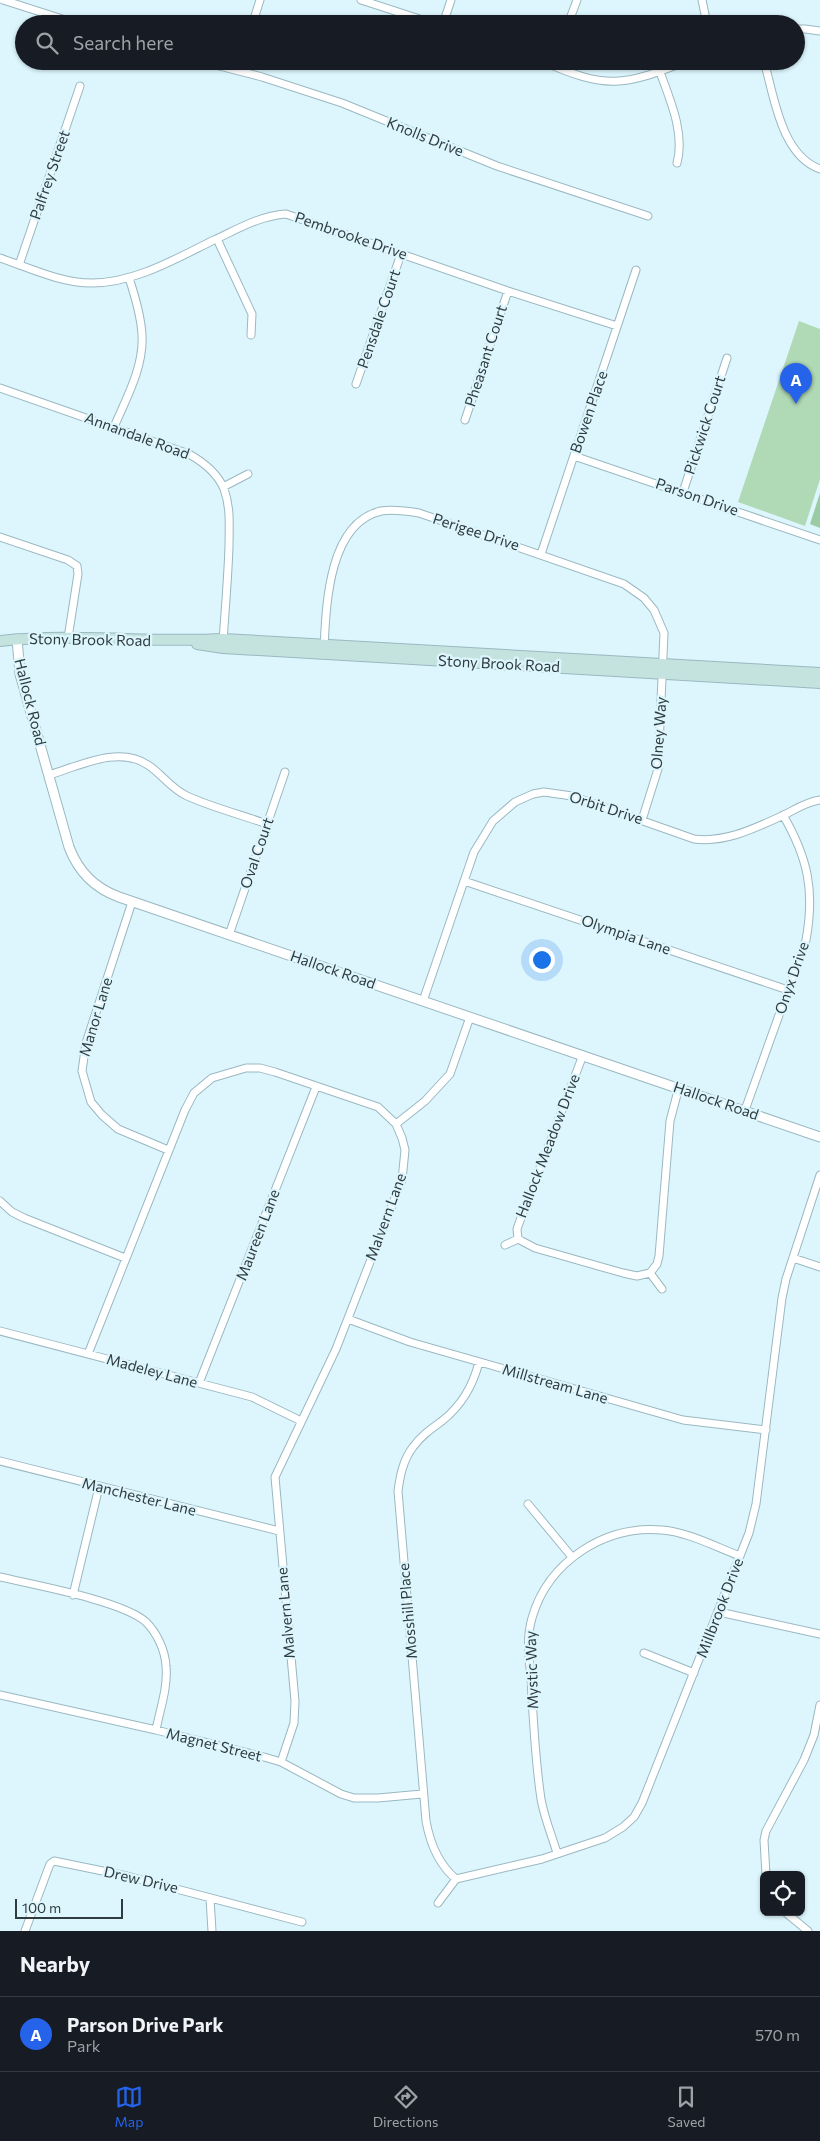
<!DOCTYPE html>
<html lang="en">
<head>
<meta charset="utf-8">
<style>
	:root { --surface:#171b24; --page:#20242c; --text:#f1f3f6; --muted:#9ea1a6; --line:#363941; --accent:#2563eb }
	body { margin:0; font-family:Commissioner,sans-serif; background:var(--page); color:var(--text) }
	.controls { position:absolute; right:15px; bottom:15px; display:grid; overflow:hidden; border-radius:8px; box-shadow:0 1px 4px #0004 }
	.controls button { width:45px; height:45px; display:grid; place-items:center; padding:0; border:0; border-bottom:1px solid var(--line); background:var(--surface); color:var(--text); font:25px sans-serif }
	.scale { position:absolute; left:15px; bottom:12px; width:108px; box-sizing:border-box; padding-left:5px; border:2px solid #2f3c3f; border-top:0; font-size:14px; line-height:18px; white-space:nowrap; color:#2f3c3f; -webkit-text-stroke:4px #ddf6fe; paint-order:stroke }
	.you { position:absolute; left:541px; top:959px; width:18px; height:18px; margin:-12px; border:4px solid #fff; border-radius:50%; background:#1a73e8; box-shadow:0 0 0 8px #1a73e833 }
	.badge { display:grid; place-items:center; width:32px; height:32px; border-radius:50%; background:var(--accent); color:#fff; font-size:16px; font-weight:700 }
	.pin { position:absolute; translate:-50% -41px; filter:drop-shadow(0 1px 2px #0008) }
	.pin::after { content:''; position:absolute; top:26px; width:18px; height:15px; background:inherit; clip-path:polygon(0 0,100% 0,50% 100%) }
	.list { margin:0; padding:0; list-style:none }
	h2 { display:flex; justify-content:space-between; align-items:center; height:65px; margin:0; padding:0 20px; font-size:21px }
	h2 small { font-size:16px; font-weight:400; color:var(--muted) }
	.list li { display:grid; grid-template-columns:32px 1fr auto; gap:15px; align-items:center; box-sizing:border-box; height:75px; padding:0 20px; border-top:1px solid var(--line) }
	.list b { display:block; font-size:19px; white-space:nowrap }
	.list p { margin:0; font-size:16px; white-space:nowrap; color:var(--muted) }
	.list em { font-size:16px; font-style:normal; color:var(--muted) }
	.icon { flex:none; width:28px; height:28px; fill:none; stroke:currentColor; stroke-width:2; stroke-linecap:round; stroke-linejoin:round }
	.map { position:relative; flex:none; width:820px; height:1931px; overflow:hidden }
	.search { position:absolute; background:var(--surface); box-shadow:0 1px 4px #0004; left:15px; right:15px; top:15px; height:55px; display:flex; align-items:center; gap:12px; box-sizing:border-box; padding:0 18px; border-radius:28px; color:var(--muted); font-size:19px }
	.sheet { height:140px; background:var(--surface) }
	nav { display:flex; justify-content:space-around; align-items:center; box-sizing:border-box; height:70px; border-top:1px solid var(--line); background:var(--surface); font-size:14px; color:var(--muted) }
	nav a { display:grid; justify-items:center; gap:2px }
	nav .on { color:var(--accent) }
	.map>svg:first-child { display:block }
	.green { fill:#b0d9b5 }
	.forest { fill:#9bcba2 }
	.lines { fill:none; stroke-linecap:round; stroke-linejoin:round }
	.minor-casing { stroke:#9ab8c1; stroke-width:9 }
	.tertiary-casing { stroke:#9ab8c1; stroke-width:11 }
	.secondary-casing { stroke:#9ab8c1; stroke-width:12 }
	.minor { stroke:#fff; stroke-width:7 }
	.tertiary { stroke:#fff; stroke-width:9 }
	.secondary { stroke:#c4e2de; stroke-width:10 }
	.labels { text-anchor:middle; stroke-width:4.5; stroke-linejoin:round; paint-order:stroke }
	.street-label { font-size:15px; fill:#2f3c3f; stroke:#ddf6fe }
</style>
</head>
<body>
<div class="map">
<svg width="820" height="1931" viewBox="0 0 820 1931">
	<rect width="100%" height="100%" fill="#ddf6fe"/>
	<!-- green -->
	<path class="green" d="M799 321 820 329V479L805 526 738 502Z"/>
	<!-- forest -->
	<path class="forest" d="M820 493V528L810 524Z"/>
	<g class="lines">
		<!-- minor casing -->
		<g class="minor-casing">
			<path id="minor" d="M3 0 78 24
				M361 0 435 24
				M702 0 707 24
				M254 19 260 0
				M443 24 451 0
				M568 24 577 0
				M796 29H805L820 31
				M200 61 262 77 342 103 497 166 648 216
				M542 61C607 90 623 86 687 61
				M764 61C774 96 781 155 820 169
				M660 72C670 100 685 133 677 163
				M217 239 252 314 251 335
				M0 258C30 268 60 283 92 283 135 283 177 258 214 240 238 229 259 216 286 214L508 291 617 326
				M19 265 80 86
				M356 384 401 254
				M0 388 189 454C203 462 218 474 224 489 231 508 229 527 229 546 228 578 225 610 223 642
				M465 420 508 291
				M114 427C126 399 144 367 142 335 141 316 135 296 129 278
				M574 456 820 540
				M223 487 248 474
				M683 492 727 358
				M0 537 68 560 77 566 78 574 68 638
				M541 554 636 270
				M324 649C326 607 328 523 381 511 394 509 407 511 419 513L624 584 644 598 654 610 664 633 658 769 642 820
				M49 775C79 766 119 745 148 765 162 774 171 789 187 796 211 807 242 815 267 824
				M464 881 788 990
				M132 902 86 1043 82 1071 91 1102 102 1115 118 1129 168 1150
				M229 935 285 772
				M423 1001 474 852 493 821 515 802 533 794 544 792 572 796 694 839C726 843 755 828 784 815 796 809 806 802 820 800
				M745 1110 806 940C815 891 808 858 783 815
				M396 1124 425 1101 450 1074 470 1017
				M0 1201 12 1212 24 1218 125 1258
				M518 1239 517 1229 522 1215 583 1055
				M518 1239 535 1248 623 1273 637 1276 650 1273
				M505 1245 518 1239
				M793 1258 820 1267
				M650 1273 657 1264 659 1256 670 1121 679 1087
				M650 1273 662 1289
				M348 1319 410 1342 683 1420 766 1430
				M0 1331 252 1397 301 1421
				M88 1354 185 1110 194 1093 212 1078 246 1068H260L275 1072 378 1107 396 1124 402 1138 405 1150 402 1180 336 1349 275 1477 295 1701 294 1723 281 1762
				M199 1383 316 1087
				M0 1461 279 1531
				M528 1504 572 1557
				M0 1577C34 1585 123 1601 146 1622 157 1633 165 1650 166 1666 168 1688 160 1709 156 1730
				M73 1595 99 1487
				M719 1612 820 1634
				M644 1653 694 1673
				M0 1695 156 1730 264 1757 281 1762 341 1794 354 1798H378L422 1794
				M557 1853C552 1836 544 1817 541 1799 535 1759 533 1718 531 1678 529 1658 526 1638 532 1618 548 1562 604 1525 662 1530 688 1532 716 1547 740 1556
				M766 1875 764 1840 766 1831 804 1760 814 1735 820 1705
				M456 1879C438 1864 430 1843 426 1821L398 1491C400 1476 403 1460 413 1447 421 1436 431 1429 442 1421 461 1406 473 1386 479 1362
				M210 1898 212 1931
				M438 1903 456 1879 542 1859 605 1838 623 1827 634 1817 642 1803 749 1533 756 1504 782 1298 786 1279 820 1175
				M785 1912 808 1931
				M25 1931 50 1864 54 1861 127 1876 302 1922"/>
		</g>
		<!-- tertiary casing -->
		<g class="tertiary-casing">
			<path id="tertiary" d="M17 639 20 674 69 847C78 871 94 888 119 897L820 1137"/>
		</g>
		<!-- secondary casing -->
		<g class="secondary-casing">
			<path id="secondary" d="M0 641C74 633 149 643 223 639L820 673
				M197 644 223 648 820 683"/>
		</g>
		<!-- minor -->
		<use href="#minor" class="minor"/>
		<!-- tertiary -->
		<use href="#tertiary" class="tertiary"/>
		<!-- secondary -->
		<use href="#secondary" class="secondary"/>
	</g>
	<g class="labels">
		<!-- street labels -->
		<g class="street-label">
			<text transform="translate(425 137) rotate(22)" y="5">Knolls Drive</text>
			<text transform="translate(50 175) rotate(-71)" y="5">Palfrey Street</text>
			<text transform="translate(351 236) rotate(19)" y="5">Pembrooke Drive</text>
			<text transform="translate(379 319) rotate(-71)" y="5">Pensdale Court</text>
			<text transform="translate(486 356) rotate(-72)" y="5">Pheasant Court</text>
			<text transform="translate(589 412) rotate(-71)" y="5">Bowen Place</text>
			<text transform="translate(705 425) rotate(-72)" y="5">Pickwick Court</text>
			<text transform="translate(137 436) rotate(20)" y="5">Annandale Road</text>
			<text transform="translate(697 497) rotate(19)" y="5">Parson Drive</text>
			<text transform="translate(476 532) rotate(18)" y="5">Perigee Drive</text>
			<text transform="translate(90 640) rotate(1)" y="5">Stony Brook Road</text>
			<text transform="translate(499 664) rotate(3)" y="5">Stony Brook Road</text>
			<text transform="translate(30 702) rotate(76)" y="5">Hallock Road</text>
			<text transform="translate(659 733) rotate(-86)" y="5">Olney Way</text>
			<text transform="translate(606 808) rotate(18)" y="5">Orbit Drive</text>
			<text transform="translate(257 853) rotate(-71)" y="5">Oval Court</text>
			<text transform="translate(626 935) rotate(19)" y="5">Olympia Lane</text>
			<text transform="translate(333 970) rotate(19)" y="5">Hallock Road</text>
			<text transform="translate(792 978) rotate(-71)" y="5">Onyx Drive</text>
			<text transform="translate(96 1017) rotate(-73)" y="5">Manor Lane</text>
			<text transform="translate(716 1101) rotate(19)" y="5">Hallock Road</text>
			<text transform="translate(548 1146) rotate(-69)" y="5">Hallock Meadow Drive</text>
			<text transform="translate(386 1217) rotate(-70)" y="5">Malvern Lane</text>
			<text transform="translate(258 1235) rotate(-69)" y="5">Maureen Lane</text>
			<text transform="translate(152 1371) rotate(15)" y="5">Madeley Lane</text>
			<text transform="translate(555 1384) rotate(16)" y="5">Millstream Lane</text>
			<text transform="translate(139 1497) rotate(14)" y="5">Manchester Lane</text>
			<text transform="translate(720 1608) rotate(-69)" y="5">Millbrook Drive</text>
			<text transform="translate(408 1611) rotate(-95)" y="5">Mosshill Place</text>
			<text transform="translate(286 1613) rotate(-95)" y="5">Malvern Lane</text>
			<text transform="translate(532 1670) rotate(-92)" y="5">Mystic Way</text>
			<text transform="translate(214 1745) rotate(14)" y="5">Magnet Street</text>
			<text transform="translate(141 1880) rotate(13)" y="5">Drew Drive</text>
		</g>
	</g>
</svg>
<div class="controls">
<button><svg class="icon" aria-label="locate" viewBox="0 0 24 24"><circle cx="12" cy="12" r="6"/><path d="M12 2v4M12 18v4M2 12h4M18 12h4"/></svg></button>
</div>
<div class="scale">100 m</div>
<div class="you"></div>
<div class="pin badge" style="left:796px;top:404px">A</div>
<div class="search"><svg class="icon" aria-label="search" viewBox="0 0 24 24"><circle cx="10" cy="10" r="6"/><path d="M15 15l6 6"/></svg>Search here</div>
</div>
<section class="sheet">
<h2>Nearby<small></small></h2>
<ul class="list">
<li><span class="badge">A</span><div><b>Parson Drive Park</b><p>Park</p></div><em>570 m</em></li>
</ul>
</section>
<nav>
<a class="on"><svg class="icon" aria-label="map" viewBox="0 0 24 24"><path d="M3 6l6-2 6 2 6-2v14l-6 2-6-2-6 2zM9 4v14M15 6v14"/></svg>Map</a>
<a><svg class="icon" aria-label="directions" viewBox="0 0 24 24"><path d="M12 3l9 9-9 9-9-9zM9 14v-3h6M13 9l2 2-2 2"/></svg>Directions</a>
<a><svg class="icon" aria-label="saved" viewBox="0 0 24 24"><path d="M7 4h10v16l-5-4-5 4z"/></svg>Saved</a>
</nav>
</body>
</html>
